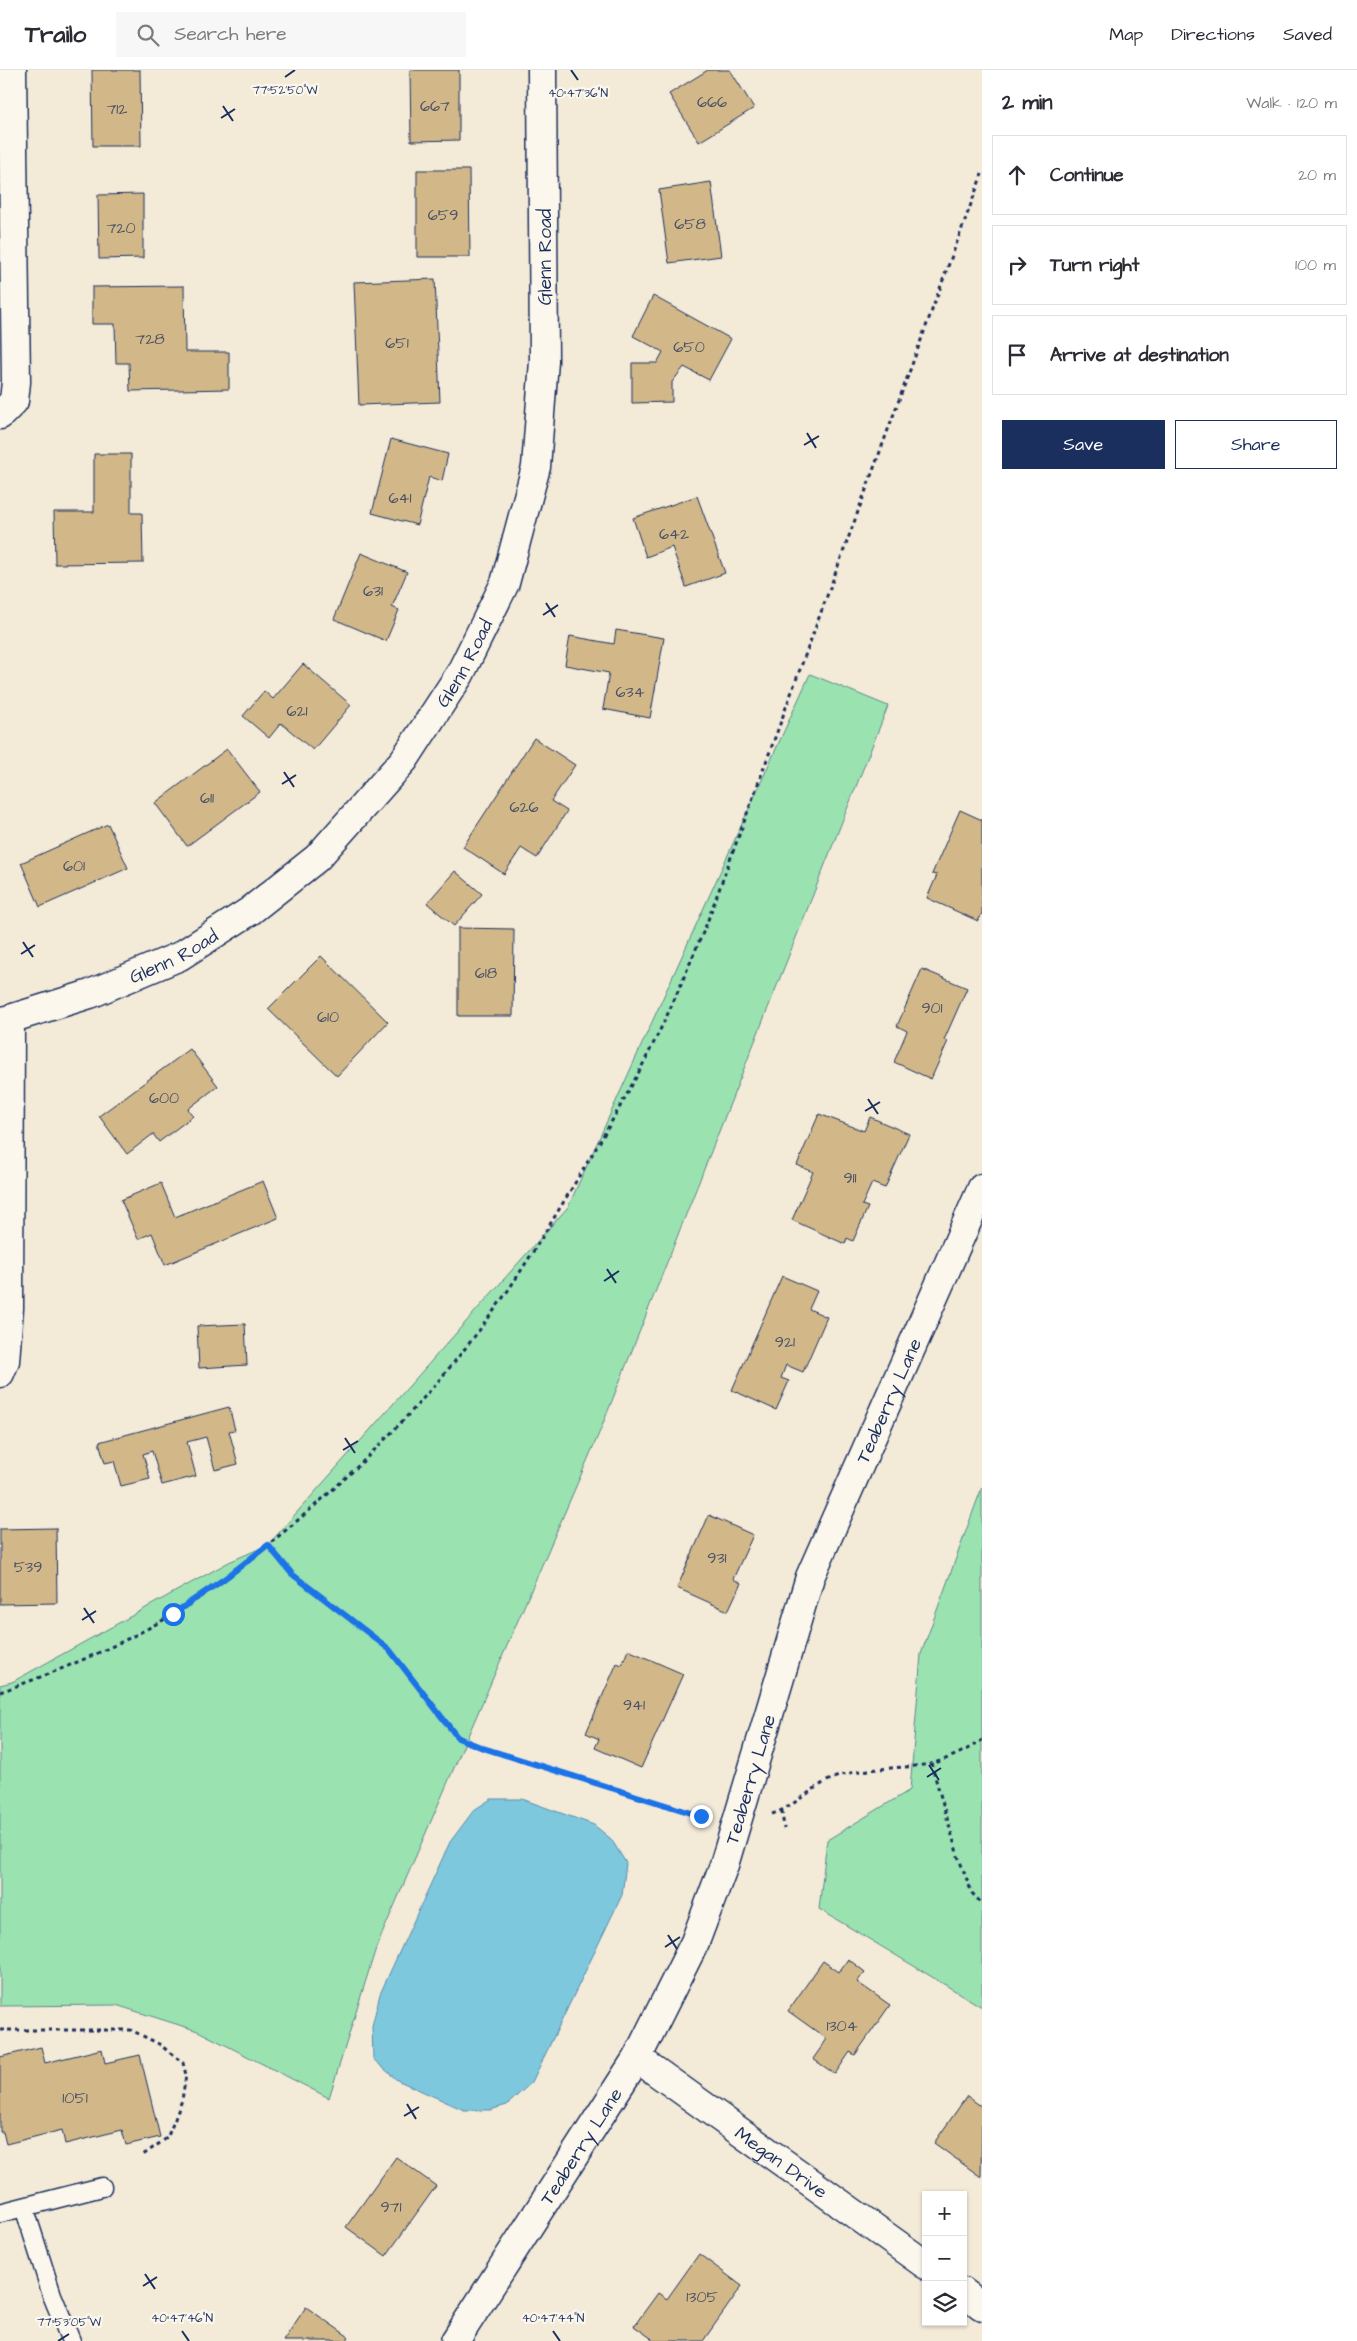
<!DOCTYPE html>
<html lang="en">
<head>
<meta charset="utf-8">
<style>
	:root { --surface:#fff; --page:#f7f7f7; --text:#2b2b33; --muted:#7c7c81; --line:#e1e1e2; --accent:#1b2f5e }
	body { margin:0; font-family:"Architects Daughter",sans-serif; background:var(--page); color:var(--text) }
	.controls { position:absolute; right:15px; bottom:15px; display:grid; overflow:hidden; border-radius:0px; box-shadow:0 1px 4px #0004 }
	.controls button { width:45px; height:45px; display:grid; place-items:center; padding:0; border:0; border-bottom:1px solid var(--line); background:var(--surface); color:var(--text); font:25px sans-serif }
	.stop { position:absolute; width:15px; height:15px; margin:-11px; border:4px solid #1a73e8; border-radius:50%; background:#fff }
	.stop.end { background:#1a73e8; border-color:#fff; box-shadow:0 1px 5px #0008 }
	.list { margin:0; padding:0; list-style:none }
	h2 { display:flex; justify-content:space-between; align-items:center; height:65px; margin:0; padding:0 20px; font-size:21px }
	h2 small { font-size:16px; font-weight:400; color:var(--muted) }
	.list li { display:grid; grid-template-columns:32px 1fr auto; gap:15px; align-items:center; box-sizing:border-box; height:80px; margin:0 10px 10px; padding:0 10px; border:1px solid var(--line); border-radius:0px }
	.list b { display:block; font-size:19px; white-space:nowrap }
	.list em { font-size:16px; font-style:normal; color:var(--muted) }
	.actions { display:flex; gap:10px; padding:15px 20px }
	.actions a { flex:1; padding:11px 0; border:1px solid var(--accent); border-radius:0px; text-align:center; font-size:18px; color:var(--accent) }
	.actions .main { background:var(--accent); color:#fff }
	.icon { flex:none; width:28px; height:28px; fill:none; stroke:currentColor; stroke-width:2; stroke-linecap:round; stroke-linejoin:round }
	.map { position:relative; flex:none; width:982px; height:2271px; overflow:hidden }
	header { display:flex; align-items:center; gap:30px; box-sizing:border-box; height:70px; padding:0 25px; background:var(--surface); border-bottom:1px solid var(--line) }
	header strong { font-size:24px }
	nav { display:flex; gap:28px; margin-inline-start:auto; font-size:18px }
	.search { width:350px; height:45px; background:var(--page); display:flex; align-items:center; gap:12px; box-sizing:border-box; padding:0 18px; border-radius:0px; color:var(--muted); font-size:19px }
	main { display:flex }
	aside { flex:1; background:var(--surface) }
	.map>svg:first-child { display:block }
	.green { fill:#9be2b1; stroke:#5b8888 }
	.water { fill:#7ec8de; stroke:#568bab }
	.building { fill:#d2b888; stroke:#1b2f5e }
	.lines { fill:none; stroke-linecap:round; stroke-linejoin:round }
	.lane-casing { stroke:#1b2f5e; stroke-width:21 }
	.street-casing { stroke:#1b2f5e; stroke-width:31 }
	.path { stroke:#1b2f5e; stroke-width:3; stroke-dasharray:4 4; stroke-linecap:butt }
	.lane { stroke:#fbf7ec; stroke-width:18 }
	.street { stroke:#fbf7ec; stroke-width:28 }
	.route { stroke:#1a73e8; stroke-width:6 }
	.ticks { fill:none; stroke:#1b2f5e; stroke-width:2 }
	.labels { text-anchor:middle; stroke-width:4.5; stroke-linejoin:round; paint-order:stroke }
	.number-label { font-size:16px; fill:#495168 }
	.street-label { font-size:19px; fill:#1b2f5e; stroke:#fbf7ec }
	.ticks-label { font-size:12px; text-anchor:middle; fill:#1b2f5e; stroke:#fbf7ec; stroke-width:4.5; stroke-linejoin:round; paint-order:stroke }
</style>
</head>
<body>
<header>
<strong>Trailo</strong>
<div class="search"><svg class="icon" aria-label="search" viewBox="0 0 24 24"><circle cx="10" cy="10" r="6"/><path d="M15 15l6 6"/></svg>Search here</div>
<nav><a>Map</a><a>Directions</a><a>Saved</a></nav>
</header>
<main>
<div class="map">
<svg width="982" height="2271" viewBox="0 0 982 2271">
	<rect width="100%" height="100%" fill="#f3ead8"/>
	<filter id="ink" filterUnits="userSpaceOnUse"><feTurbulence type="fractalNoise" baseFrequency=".02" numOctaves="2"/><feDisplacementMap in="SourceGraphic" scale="10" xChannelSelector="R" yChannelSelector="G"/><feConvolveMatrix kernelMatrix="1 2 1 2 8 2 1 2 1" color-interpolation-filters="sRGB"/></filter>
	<g filter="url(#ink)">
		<!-- green -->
		<path class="green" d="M810 604 888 636 600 1361 376 1878 329 2028 198 1961 116 1935 0 1936V1615L12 1612 229 1492 268 1475 568 1137Z
			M982 1417V1937L819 1839 827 1770 910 1720 921 1584Z"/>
		<!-- water -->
		<path class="water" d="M491 1729H522L594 1755 611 1769 626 1793 622 1825 532 2012 507 2035 490 2040H464L397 2010 373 1989 372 1956 380 1924 450 1772 474 1740Z"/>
		<!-- building -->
		<path class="building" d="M92 0H140L141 76H93Z
			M410 0H459V70L411 71Z
			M708 0H730L754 38 699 72 669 24Z
			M417 100H469L470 187H417Z
			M711 112 721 186 669 193 659 120Z
			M143 124V188L99 189 98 125Z
			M435 209 440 332 359 335 354 212Z
			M184 216 185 282H229V319L130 321 129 293H116L115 254H92V217Z
			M653 226 731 269 709 310 684 297 672 312V332L632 333V293H657L663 282 633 266Z
			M391 369 448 384 442 411 429 407 417 455 372 443Z
			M94 384H131V443H142L143 493 55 494 54 442H94Z
			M697 426 725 503 686 517 672 477 646 487 633 448Z
			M361 483 407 502 392 537 399 540 386 571 334 549Z
			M616 560 664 568 650 648 603 639 609 603 565 595 570 566 614 574Z
			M303 594 351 635 313 680 281 653 269 668 243 646 264 621 273 629Z
			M534 668 575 695 551 731 567 741 537 788 521 778 504 804 463 777Z
			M227 679 260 722 187 776 155 733Z
			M960 740 982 750V843L978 851 927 828 937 805 932 804Z
			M108 754 128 798 40 837 21 793Z
			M455 801 482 824 454 856 427 833Z
			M458 858 514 859 513 946H458Z
			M321 886 388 952 337 1006 268 939Z
			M922 899 967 918 944 970 948 971 931 1009 894 992 907 961 897 956Z
			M190 979 218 1016 188 1039 193 1046 159 1072 153 1064 127 1084 99 1046Z
			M819 1044 864 1061 870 1047 909 1064 885 1118 872 1113 862 1135 868 1137 853 1171 847 1168 845 1174 792 1150 813 1102 797 1095Z
			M263 1111 278 1148 165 1195 152 1163 138 1169 121 1130 161 1113 175 1147Z
			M782 1206 817 1221 809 1239 827 1247 803 1302 786 1295 781 1308 789 1311 776 1340 732 1320Z
			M245 1254 247 1295 199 1298 197 1256Z
			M229 1337 235 1360 229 1361 238 1394 215 1400 206 1367 187 1372 196 1406 162 1415 152 1381 143 1384 150 1409 121 1416 114 1391 105 1393 99 1372Z
			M709 1445 753 1465 733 1509 741 1513 728 1541 677 1518Z
			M56 1458 57 1533 0 1534V1459Z
			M628 1580 683 1604 641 1698 595 1678 599 1669 586 1663 617 1593 622 1595Z
			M848 1889 865 1902 857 1912 890 1935 855 1985 850 1982 835 2004 813 1989 827 1969 788 1941 823 1891 839 1902Z
			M41 1977 45 1993 102 1979 105 1993 140 1985 160 2067 126 2075 122 2060 65 2074 62 2060 6 2074 3 2062H0V1987Z
			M967 2026 982 2037 981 2107 934 2073Z
			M396 2087 436 2116 386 2186 346 2157Z
			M699 2184 742 2216 703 2271H655L634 2256 658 2223 667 2229Z
			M306 2237 349 2267 346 2271H283Z"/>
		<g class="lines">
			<!-- lane casing -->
			<g class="lane-casing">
				<path id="lane" d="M24 2137 52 2225 71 2271
					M0 2143 102 2117"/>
			</g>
			<!-- street casing -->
			<g class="street-casing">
				<g id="street">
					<path d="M0 345 14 331 16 312 12 0"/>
					<path id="s1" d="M0 952 90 924 180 886 250 841 317 788 404 690 460 604 505 513 536 397 544 291 542 0"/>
					<path d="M0 1303 5 1291 9 1238 10 950"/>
					<path id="s2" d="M637 1988 926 2195"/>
					<path d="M963 2222 982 2236"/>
					<path id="s3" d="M455 2271 637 1988 695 1872 724 1795 810 1507 982 1118"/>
				</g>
			</g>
			<!-- path -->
			<path class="path" d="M268 1475 292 1504 389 1579 458 1668 483 1678 701 1746
				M0 1622C59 1601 117 1577 172 1545 210 1522 246 1493 280 1465 366 1395 444 1313 507 1222 533 1183 557 1143 581 1103 609 1057 636 1010 659 962 676 928 690 892 705 858L982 104
				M931 1693 958 1786 972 1823 982 1834
				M782 1741 784 1759
				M772 1744C797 1736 816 1712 842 1705 871 1697 901 1699 930 1694 947 1690 967 1680 982 1670
				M0 1960H131L159 1974 183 1993 186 2005 182 2030 175 2049 167 2068 143 2085"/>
			<!-- lane -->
			<use href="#lane" class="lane"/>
			<!-- street -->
			<use href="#street" class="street"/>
		</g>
	</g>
	<g class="lines" filter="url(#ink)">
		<!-- route -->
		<path class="route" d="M173 1544 224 1509 268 1475 292 1504 389 1579 458 1668 483 1678 701 1746"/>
	</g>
	<!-- ticks -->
	<path class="ticks" d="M571 0 578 10M285 7 295 0M223 36 233 51M221 48 235 39M807 363 816 378M804 375 819 366M546 533 555 547M543 545 558 535M284 702 294 717M282 714 296 705M23 872 33 887M21 884 35 875M868 1029 878 1044M865 1041 880 1032M607 1199 616 1213M604 1211 619 1201M345 1368 355 1383M343 1380 358 1371M84 1538 94 1553M82 1550 96 1541M929 1695 939 1710M927 1707 941 1698M668 1865 677 1879M665 1877 680 1867M407 2034 416 2049M404 2046 419 2037M145 2204 155 2219M143 2216 157 2207M182 2261 189 2271M553 2261 560 2271M58 2271 69 2264"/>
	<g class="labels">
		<!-- number labels -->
		<g class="number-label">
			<text x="712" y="37">666</text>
			<text x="435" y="41">667</text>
			<text x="117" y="44">712</text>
			<text x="443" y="150">659</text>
			<text x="690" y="159">658</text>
			<text x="121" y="163">720</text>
			<text x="150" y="274">728</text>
			<text x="397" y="278">651</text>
			<text x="689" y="282">650</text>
			<text x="400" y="433">641</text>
			<text x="674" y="469">642</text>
			<text x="373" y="526">631</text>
			<text x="630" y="627">634</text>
			<text x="297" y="646">621</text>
			<text x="207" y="733">611</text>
			<text x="524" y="742">626</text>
			<text x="74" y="801">601</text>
			<text x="486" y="908">618</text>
			<text x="932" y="943">901</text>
			<text x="328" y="952">610</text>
			<text x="164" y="1033">600</text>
			<text x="850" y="1113">911</text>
			<text x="785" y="1277">921</text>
			<text x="717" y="1493">931</text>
			<text x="28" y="1502">539</text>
			<text x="634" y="1640">941</text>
			<text x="842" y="1961">1304</text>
			<text x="75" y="2033">1051</text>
			<text x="391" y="2142">971</text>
			<text x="702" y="2232">1305</text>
		</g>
		<!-- street labels -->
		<g class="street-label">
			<text transform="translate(544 187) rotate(-90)" y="7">Glenn Road</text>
			<text dy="7" stroke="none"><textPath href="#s1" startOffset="606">Glenn Road</textPath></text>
			<text dy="7" stroke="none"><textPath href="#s1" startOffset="186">Glenn Road</textPath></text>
			<text dy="7" stroke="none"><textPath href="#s3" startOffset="1042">Teaberry Lane</textPath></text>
			<text dy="7" stroke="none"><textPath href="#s3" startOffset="638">Teaberry Lane</textPath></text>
			<text dy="7" stroke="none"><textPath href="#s3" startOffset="232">Teaberry Lane</textPath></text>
			<text dy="7" stroke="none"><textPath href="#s2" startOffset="178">Megan Drive</textPath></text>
		</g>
	</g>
	<g class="ticks-label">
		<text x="285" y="24">77°52'50"W</text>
		<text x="578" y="27">40°47'36"N</text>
		<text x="182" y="2252">40°47'46"N</text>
		<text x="553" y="2252">40°47'44"N</text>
		<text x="69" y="2256">77°53'05"W</text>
	</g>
</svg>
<div class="controls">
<button>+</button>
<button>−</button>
<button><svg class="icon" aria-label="layers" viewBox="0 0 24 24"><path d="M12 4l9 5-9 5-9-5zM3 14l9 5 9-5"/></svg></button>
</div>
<div class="stop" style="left:173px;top:1544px"></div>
<div class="stop end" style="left:701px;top:1746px"></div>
</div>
<aside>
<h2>2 min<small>Walk · 120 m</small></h2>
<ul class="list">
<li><svg class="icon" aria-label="ahead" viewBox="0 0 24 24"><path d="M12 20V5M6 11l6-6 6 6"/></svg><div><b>Continue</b></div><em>20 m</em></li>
<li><svg class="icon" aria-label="right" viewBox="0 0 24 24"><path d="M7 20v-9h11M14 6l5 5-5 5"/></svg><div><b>Turn right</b></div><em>100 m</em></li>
<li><svg class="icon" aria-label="arrive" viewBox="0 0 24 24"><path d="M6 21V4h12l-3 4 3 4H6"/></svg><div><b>Arrive at destination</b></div></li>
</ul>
<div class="actions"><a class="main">Save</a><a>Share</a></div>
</aside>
</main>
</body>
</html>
